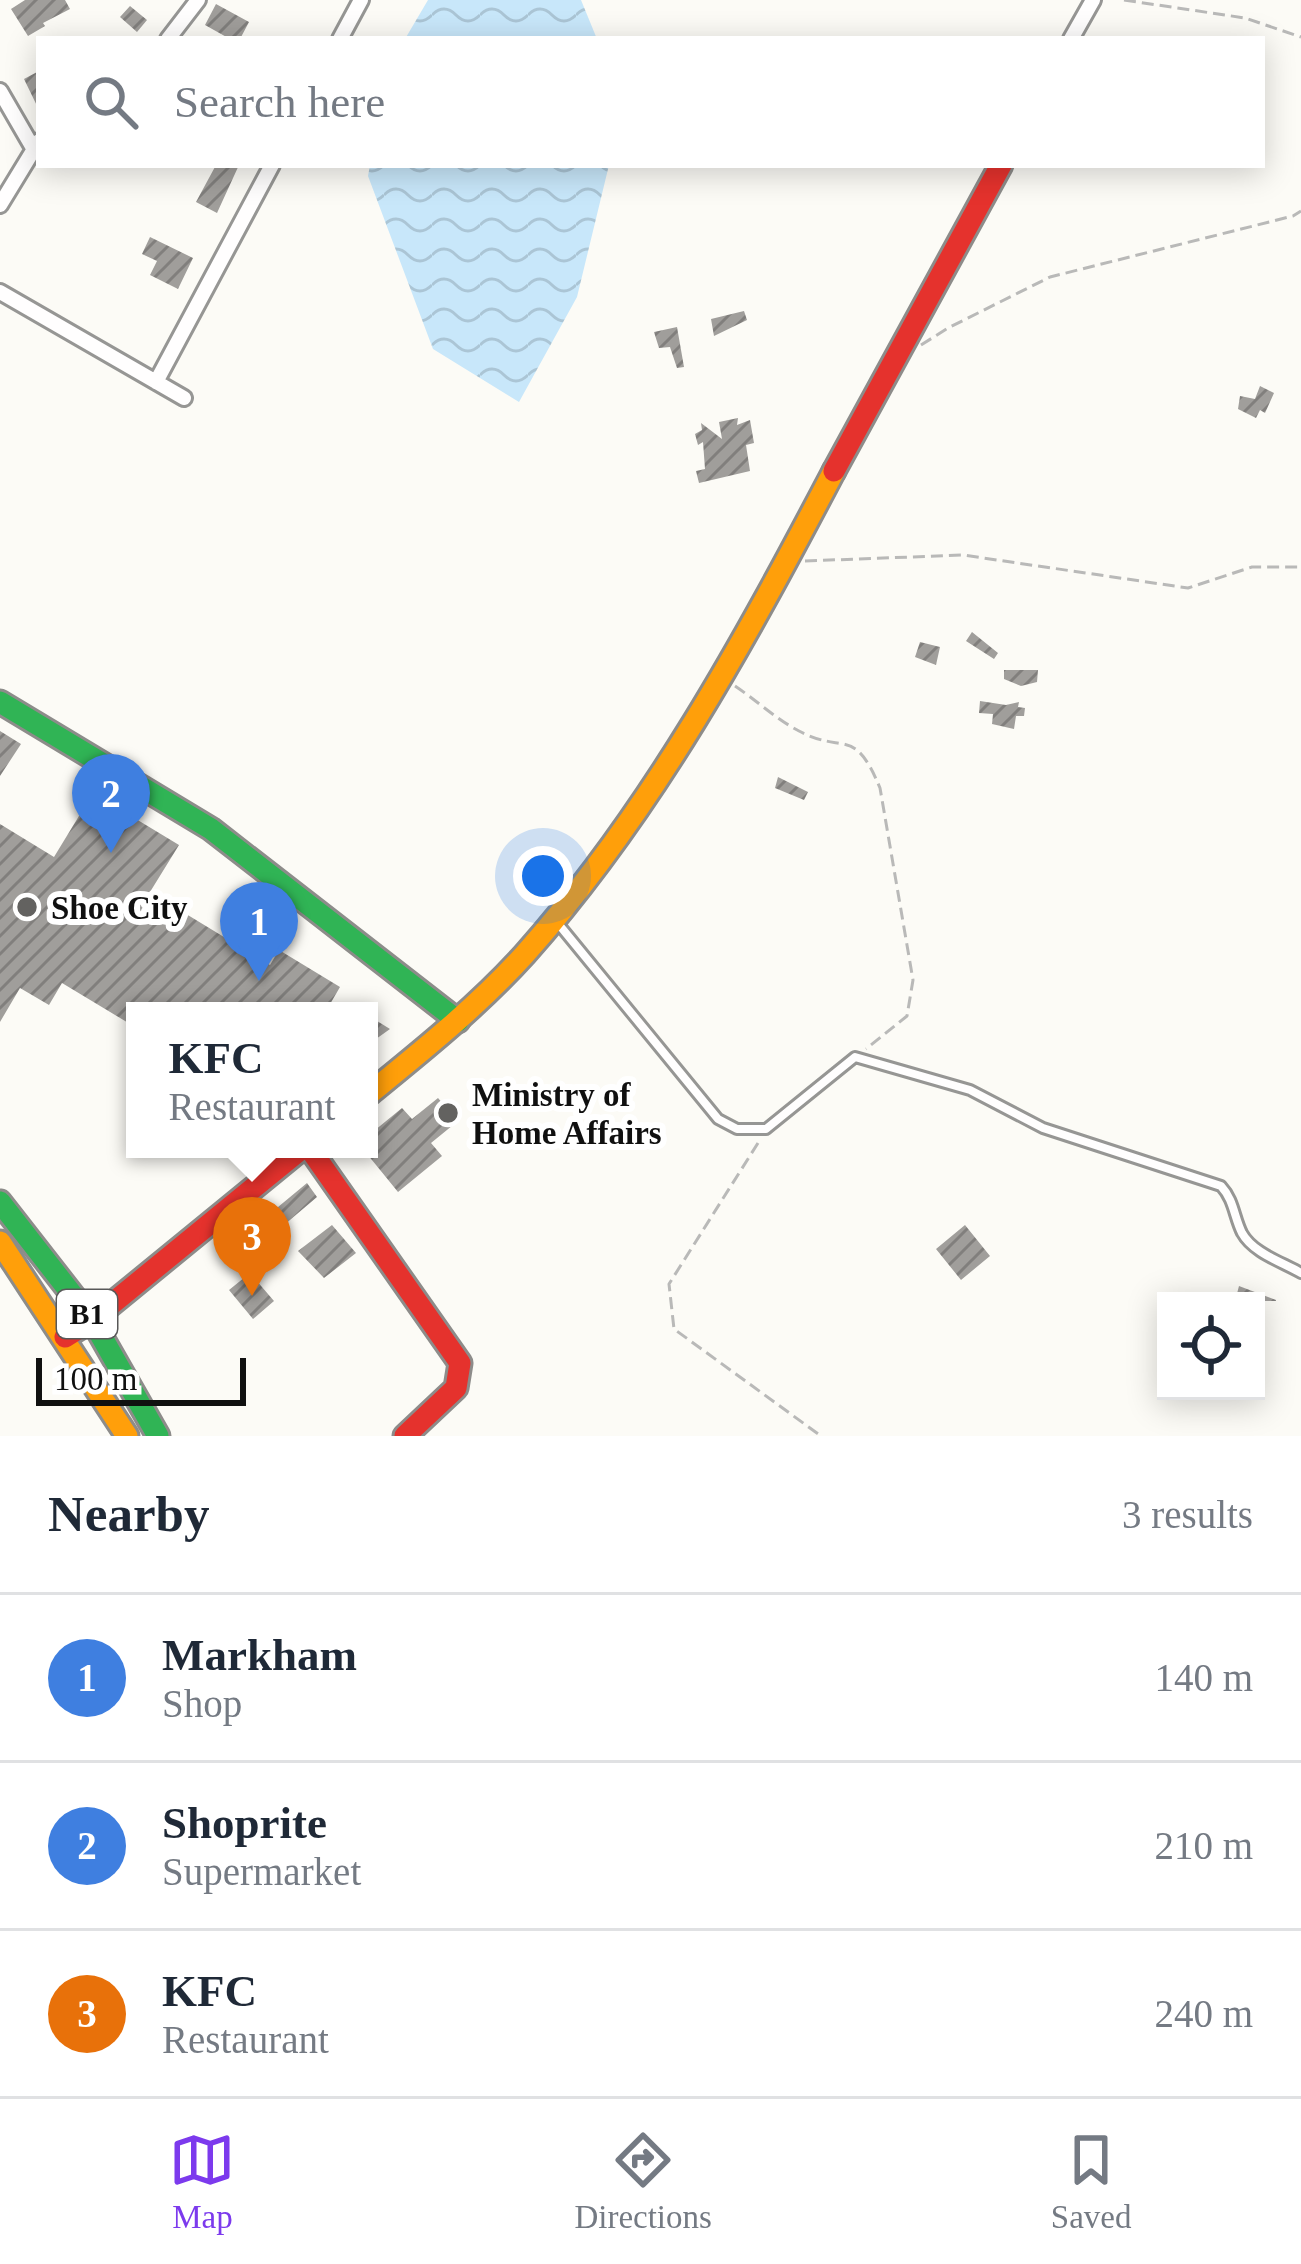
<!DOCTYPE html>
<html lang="en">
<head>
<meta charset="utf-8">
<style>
	:root { --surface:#fff; --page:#f2f2f3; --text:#1f2937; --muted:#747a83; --line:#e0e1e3; --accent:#7c3aed }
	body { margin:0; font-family:"Times New Roman",serif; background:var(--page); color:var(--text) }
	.controls { position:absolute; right:36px; bottom:36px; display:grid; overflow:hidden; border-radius:0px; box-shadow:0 6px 30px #0003 }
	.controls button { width:108px; height:108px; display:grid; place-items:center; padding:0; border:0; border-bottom:3px solid var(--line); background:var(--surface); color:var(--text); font:60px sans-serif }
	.scale { position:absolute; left:36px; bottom:30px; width:210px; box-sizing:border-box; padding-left:12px; border:6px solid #101010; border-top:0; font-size:33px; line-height:42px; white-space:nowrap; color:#101010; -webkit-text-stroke:9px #fff; paint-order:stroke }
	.you { position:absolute; left:543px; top:876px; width:42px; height:42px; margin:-30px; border:9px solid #fff; border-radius:50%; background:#1a73e8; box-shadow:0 0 0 18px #1a73e833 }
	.badge { display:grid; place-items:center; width:78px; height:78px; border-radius:50%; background:var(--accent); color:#fff; font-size:39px; font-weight:700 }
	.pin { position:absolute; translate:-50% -99px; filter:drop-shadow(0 3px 6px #0008) }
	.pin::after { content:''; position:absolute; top:63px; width:42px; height:36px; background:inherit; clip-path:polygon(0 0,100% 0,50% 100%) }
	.popup { position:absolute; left:126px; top:1002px; width:252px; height:156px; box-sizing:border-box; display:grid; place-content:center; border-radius:0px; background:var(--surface); filter:drop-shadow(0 3px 9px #0005); font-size:39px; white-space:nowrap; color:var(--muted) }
	.popup b { font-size:45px; color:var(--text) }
	.popup::after { content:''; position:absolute; left:50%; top:100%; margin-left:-24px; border:24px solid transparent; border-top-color:var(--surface) }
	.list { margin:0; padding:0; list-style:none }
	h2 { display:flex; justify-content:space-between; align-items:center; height:156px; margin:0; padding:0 48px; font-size:51px }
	h2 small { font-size:39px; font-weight:400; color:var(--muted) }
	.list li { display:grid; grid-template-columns:78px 1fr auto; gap:36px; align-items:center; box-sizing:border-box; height:168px; padding:0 48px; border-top:3px solid var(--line) }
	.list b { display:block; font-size:45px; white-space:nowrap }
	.list p { margin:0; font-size:39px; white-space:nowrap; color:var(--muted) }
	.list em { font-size:39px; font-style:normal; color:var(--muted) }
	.icon { flex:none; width:66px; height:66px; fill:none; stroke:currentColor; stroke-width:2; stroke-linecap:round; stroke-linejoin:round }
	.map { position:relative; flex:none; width:1301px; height:1436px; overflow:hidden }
	.search { position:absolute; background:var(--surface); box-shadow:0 6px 30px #0003; left:36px; right:36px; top:36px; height:132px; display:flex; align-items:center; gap:30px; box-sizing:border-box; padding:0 42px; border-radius:0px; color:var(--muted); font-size:45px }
	.sheet { height:660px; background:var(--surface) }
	nav { display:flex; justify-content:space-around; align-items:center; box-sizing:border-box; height:168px; border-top:3px solid var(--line); background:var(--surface); font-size:33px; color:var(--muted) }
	nav a { display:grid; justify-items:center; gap:6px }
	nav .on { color:var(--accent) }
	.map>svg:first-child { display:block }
	.water { fill:url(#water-waves) }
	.building { fill:url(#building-hatch) }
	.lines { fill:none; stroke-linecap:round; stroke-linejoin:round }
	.lane-casing { stroke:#969694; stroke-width:14 }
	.street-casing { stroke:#969694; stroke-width:20 }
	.fast-casing { stroke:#8d8c8a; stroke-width:27 }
	.slow-casing { stroke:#8d8c8a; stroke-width:27 }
	.jam-casing { stroke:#8d8c8a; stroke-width:27 }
	.path { stroke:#b9b9b8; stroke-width:3; stroke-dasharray:12 6; stroke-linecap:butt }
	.lane { stroke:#fffefe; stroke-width:8 }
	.street { stroke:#fffefe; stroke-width:14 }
	.fast { stroke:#30b455; stroke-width:21 }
	.slow { stroke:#ff9f0a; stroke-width:21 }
	.jam { stroke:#e5322d; stroke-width:21 }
	.poi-dot { fill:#636260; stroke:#fff; stroke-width:4.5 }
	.labels { text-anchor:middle; stroke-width:12; stroke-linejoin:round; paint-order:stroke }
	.shield { fill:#fff; stroke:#585858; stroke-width:3 }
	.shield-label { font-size:30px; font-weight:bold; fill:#101010 }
	.poi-label { font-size:33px; font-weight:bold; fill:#101010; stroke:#fff; text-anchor:start }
</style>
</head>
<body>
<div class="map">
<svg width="1301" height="1436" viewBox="0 0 1301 1436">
	<defs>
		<pattern id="water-waves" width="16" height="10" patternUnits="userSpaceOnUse" patternTransform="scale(3)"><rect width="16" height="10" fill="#c8e7fa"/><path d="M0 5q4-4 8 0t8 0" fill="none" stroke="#abc5d5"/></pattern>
		<pattern id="building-hatch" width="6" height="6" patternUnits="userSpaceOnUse" patternTransform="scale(3)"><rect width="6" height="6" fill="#a09e9b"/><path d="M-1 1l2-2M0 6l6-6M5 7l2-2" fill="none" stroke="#817f7d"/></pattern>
	</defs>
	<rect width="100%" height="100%" fill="#fcfbf6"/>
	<!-- water -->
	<path class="water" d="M428 0H581L597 39H405Z
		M370 165H609L577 297 519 402 433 349 368 176Z"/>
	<!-- building -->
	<path class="building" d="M25 0H65L70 9 43 23 45 26 28 36 11 9Z
		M216 4 249 22 240 39H230L205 25Z
		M130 6 147 20 137 32 120 17Z
		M39 71V110L24 79Z
		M216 165H239L217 213 196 202Z
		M150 237 193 258 178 289 150 275 157 261 142 254Z
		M744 311 747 320 714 336 711 319Z
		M677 327 684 367 677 368 670 347 659 348 654 332Z
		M1260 386 1274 393 1265 413 1260 410 1256 418 1238 409 1240 396 1255 399Z
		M738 418 737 425 750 420 754 443 746 445 750 471 699 483 696 471 705 469 703 442 698 445 695 434 702 430 701 423 722 439 719 422Z
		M972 632 998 653 994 659 966 641Z
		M920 642 940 647 936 665 915 657Z
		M1004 670H1038L1037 682 1021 686 1004 679Z
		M980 701 1006 705 1019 702 1018 707 1025 708 1024 716H1016L1014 729 992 724 993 714 979 713Z
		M0 731 21 744 0 776Z
		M778 777 808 792 804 800 775 788Z
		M93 793 179 845 150 892 270 965 279 950 340 987 326 1011H135V1027L62 983 49 1005 20 988 0 1022V824L54 857Z
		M369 1016 390 1029 369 1044Z
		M438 1098 458 1121 431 1143 442 1156 398 1192 363 1149H369V1135L402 1108 412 1119Z
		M307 1183 317 1197 284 1225 272 1212Z
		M332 1225 356 1253 324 1278 298 1251Z
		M965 1225 990 1256 961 1280 936 1249Z
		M250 1273 274 1301 253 1319 229 1290Z
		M1239 1286 1276 1300V1301H1235Z"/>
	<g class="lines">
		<!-- lane casing -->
		<g class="lane-casing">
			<path id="lane" d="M556 921 718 1119 737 1129H766L855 1057 970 1090 1043 1128 1221 1186C1234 1200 1234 1217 1242 1233 1253 1253 1282 1262 1301 1273"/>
		</g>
		<!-- street casing -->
		<g class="street-casing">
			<path id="street" d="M168 39 198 0
				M340 39 361 0
				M1071 39 1093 0
				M0 91 33 148
				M0 205 39 141
				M0 292 184 398
				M156 382 272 165"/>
		</g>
		<!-- fast casing -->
		<g class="fast-casing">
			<path id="fast" d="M0 702 211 829 458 1021
				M0 1202 92 1320 158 1436"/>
		</g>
		<!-- slow casing -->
		<g class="slow-casing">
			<path id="slow" d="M369 1094C423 1050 478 1006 525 954 653 810 745 640 834 471
				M0 1242 127 1436"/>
		</g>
		<!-- jam casing -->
		<g class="jam-casing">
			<path id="jam" d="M834 471 1001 165
				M310 1149 460 1363 456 1388 405 1436
				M65 1337 92 1320 301 1149"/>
		</g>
		<!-- path -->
		<path class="path" d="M1124 0 1245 18 1301 37
			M921 345 948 328 1050 277 1293 216 1301 211
			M805 561 963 555 1188 588 1252 567H1301
			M735 686C756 700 776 719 799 731 844 755 854 725 880 788L913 980 907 1016 866 1049
			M758 1143 669 1284 674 1329 821 1436"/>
		<!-- lane -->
		<use href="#lane" class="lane"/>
		<!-- street -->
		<use href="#street" class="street"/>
		<!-- fast -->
		<use href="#fast" class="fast"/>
		<!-- slow -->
		<use href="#slow" class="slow"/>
		<!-- jam -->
		<use href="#jam" class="jam"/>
	</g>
	<!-- markers -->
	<g class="poi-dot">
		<circle cx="27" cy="907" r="12"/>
		<circle cx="448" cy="1113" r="12"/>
	</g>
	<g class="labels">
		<!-- shield labels -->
		<rect class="shield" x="57" y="1290" width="60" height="48" rx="9"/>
		<g class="shield-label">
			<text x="87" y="1324">B1</text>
		</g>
		<!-- poi labels -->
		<g class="poi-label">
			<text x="51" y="919">Shoe City</text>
			<text x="472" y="1106">Ministry of<tspan x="472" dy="38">Home Affairs</tspan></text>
		</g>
	</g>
</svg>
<div class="controls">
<button><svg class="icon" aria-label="locate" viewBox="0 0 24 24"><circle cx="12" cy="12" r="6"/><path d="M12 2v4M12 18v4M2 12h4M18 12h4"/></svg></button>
</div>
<div class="scale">100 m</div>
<div class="you"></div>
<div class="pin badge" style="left:259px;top:981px;background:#3f7fe0">1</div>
<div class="pin badge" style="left:111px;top:853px;background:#3f7fe0">2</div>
<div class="pin badge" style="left:252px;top:1296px;background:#e8710a">3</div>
<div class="popup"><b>KFC</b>Restaurant</div>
<div class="search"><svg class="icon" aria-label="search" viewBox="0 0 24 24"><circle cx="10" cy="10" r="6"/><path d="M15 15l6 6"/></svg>Search here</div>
</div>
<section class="sheet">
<h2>Nearby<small>3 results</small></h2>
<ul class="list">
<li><span class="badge" style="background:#3f7fe0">1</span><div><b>Markham</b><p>Shop</p></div><em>140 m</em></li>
<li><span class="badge" style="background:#3f7fe0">2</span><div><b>Shoprite</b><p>Supermarket</p></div><em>210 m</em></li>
<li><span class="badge" style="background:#e8710a">3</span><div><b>KFC</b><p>Restaurant</p></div><em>240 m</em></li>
</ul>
</section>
<nav>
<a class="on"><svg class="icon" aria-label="map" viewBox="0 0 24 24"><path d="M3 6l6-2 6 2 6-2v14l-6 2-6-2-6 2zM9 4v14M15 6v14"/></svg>Map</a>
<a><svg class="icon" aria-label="directions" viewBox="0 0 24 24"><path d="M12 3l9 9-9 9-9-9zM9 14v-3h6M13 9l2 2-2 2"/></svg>Directions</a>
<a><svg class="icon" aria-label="saved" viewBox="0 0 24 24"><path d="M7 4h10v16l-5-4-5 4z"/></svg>Saved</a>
</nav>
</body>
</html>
